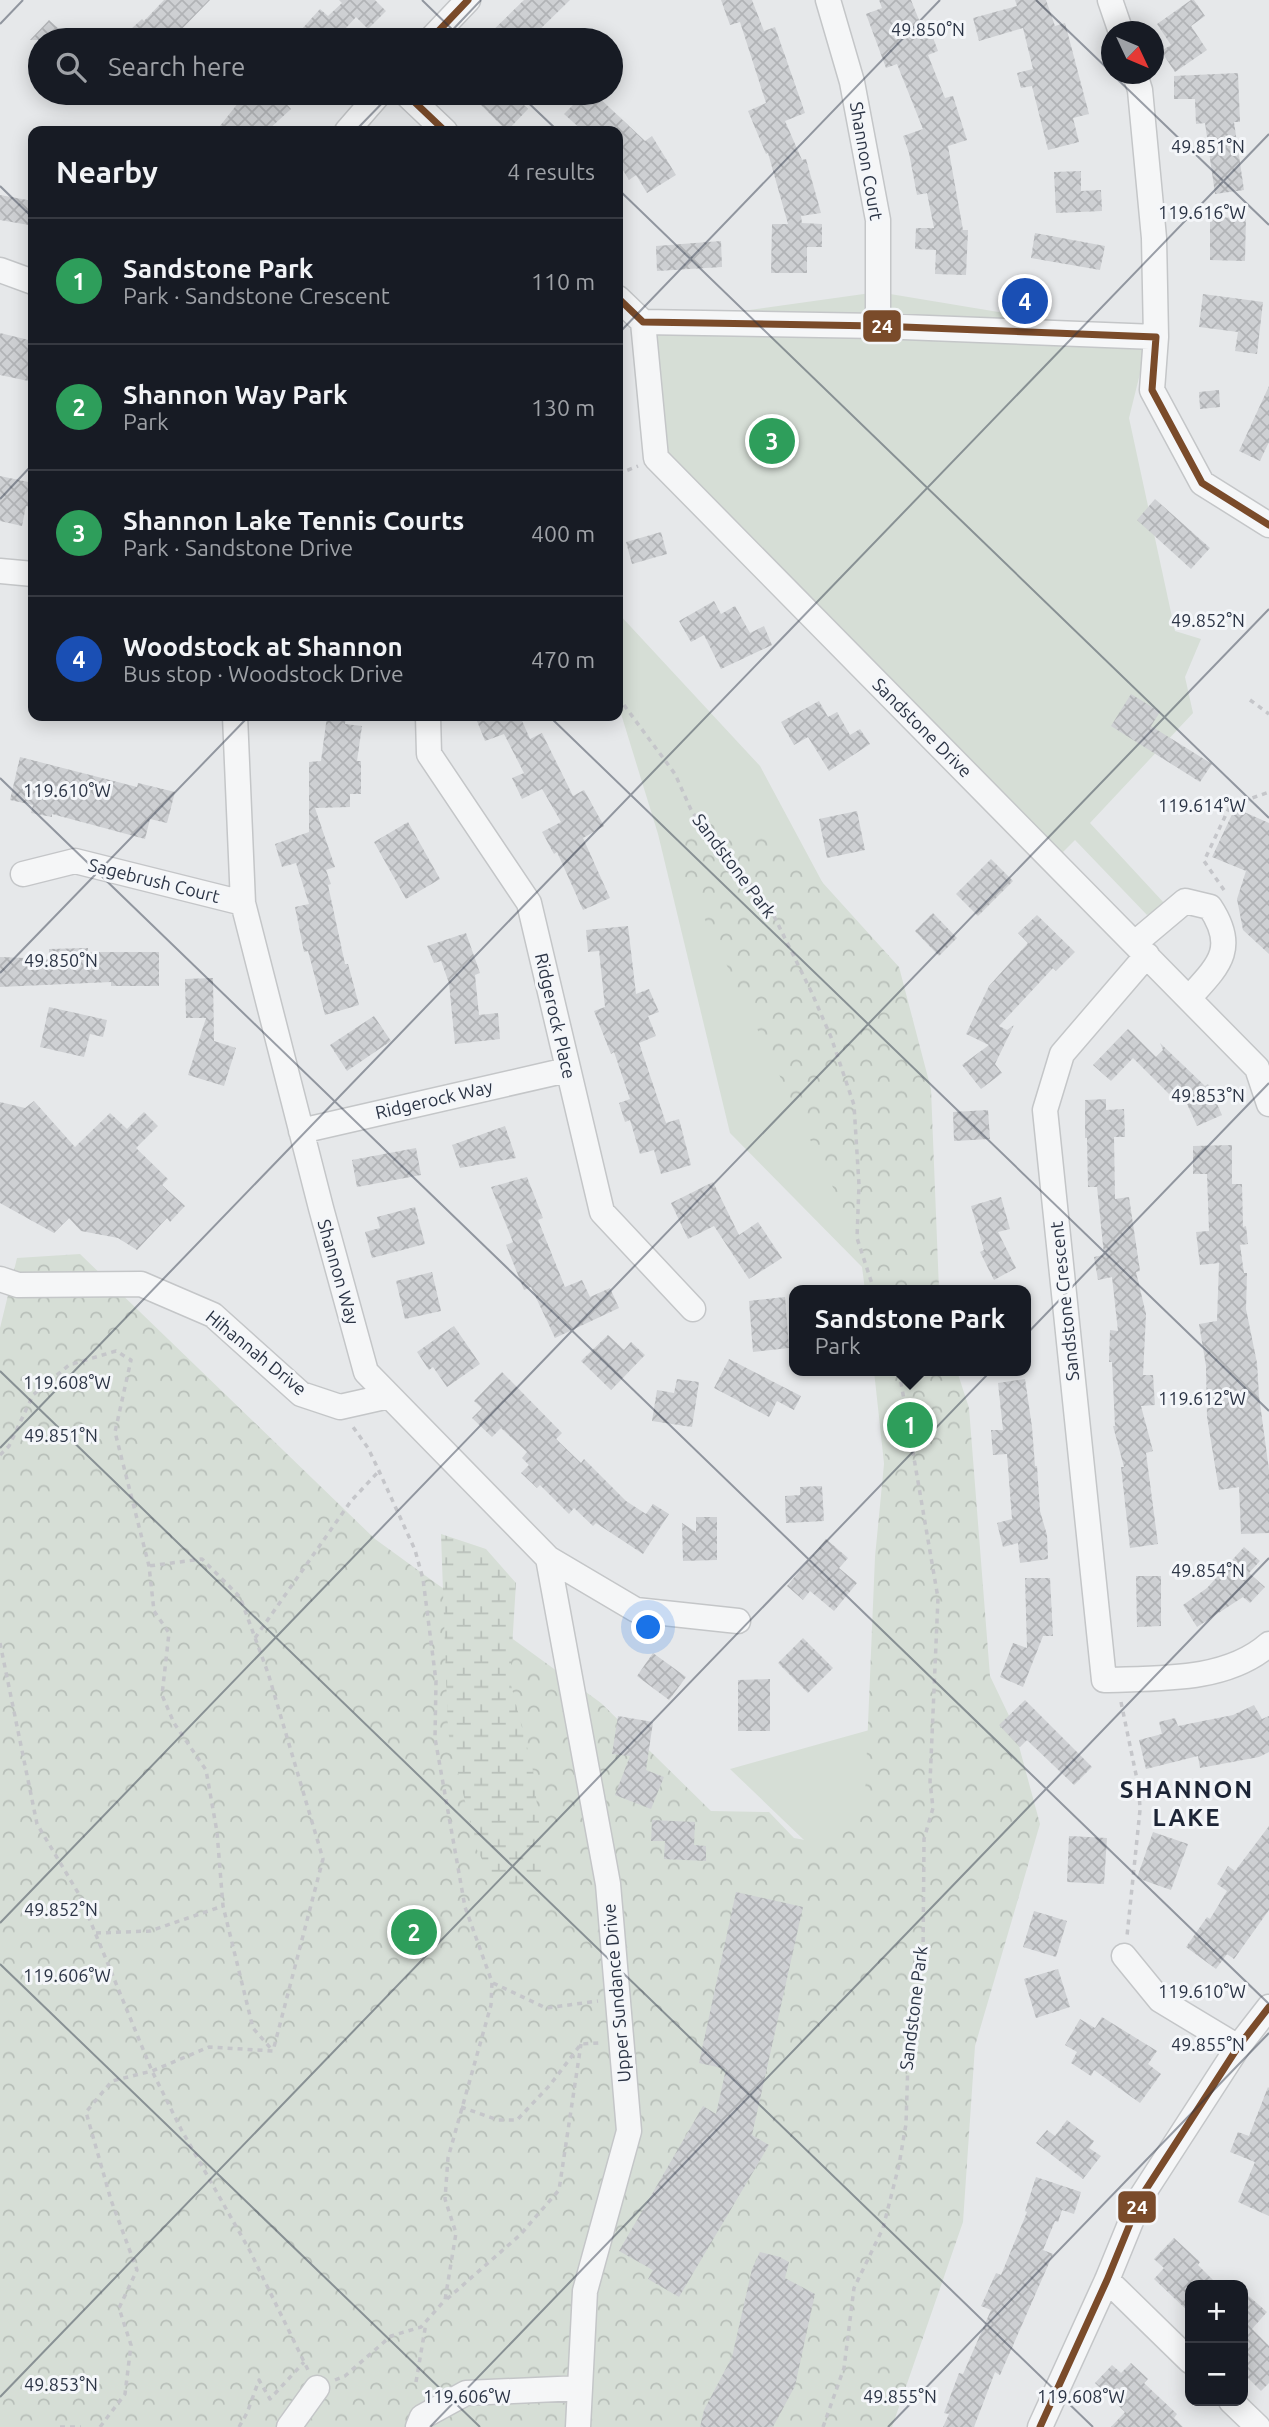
<!DOCTYPE html>
<html lang="en">
<head>
<meta charset="utf-8">
<style>
	:root { --surface:#171b24; --page:#242831; --text:#f1f3f6; --muted:#9ea1a6; --line:#363941; --accent:#6c737f }
	body { margin:0; font-family:Ubuntu,sans-serif; background:var(--page); color:var(--text) }
	.controls { position:absolute; right:21px; bottom:21px; display:grid; overflow:hidden; border-radius:14px; box-shadow:0 4px 18px #0003 }
	.controls button { width:63px; height:63px; display:grid; place-items:center; padding:0; border:0; border-bottom:2px solid var(--line); background:var(--surface); color:var(--text); font:35px sans-serif }
	.compass { position:absolute; left:1101px; top:21px; width:63px; height:63px; border-radius:50%; background:var(--surface); box-shadow:0 4px 18px #0003; rotate:134deg }
	.you { position:absolute; left:649px; top:1628px; width:24px; height:24px; margin:-18px; border:5px solid #fff; border-radius:50%; background:#1a73e8; box-shadow:0 0 0 10px #1a73e833 }
	.badge { display:grid; place-items:center; width:46px; height:46px; border-radius:50%; background:var(--accent); color:#fff; font-size:23px; font-weight:700 }
	.pin { position:absolute; translate:-50% -50%; border:4px solid #fff; box-shadow:0 2px 7px #0006 }
	.popup { position:absolute; left:789px; top:1285px; width:242px; height:91px; box-sizing:border-box; display:grid; place-content:center; border-radius:14px; background:var(--surface); filter:drop-shadow(0 2px 5px #0005); font-size:23px; white-space:nowrap; color:var(--muted) }
	.popup b { font-size:26px; color:var(--text) }
	.popup::after { content:''; position:absolute; left:50%; top:100%; margin-left:-14px; border:14px solid transparent; border-top-color:var(--surface) }
	.list { margin:0; padding:0; list-style:none }
	h2 { display:flex; justify-content:space-between; align-items:center; height:91px; margin:0; padding:0 28px; font-size:30px }
	h2 small { font-size:23px; font-weight:400; color:var(--muted) }
	.list li { display:grid; grid-template-columns:46px 1fr auto; gap:21px; align-items:center; box-sizing:border-box; height:126px; padding:0 28px; border-top:2px solid var(--line) }
	.list b { display:block; font-size:26px; white-space:nowrap }
	.list p { margin:0; font-size:23px; white-space:nowrap; color:var(--muted) }
	.list em { font-size:23px; font-style:normal; color:var(--muted) }
	.icon { flex:none; width:38px; height:38px; fill:none; stroke:currentColor; stroke-width:2; stroke-linecap:round; stroke-linejoin:round }
	.map { position:relative; flex:none; width:1269px; height:2427px; overflow:hidden }
	.search { position:absolute; background:var(--surface); box-shadow:0 4px 18px #0003; left:28px; top:28px; width:595px; height:77px; display:flex; align-items:center; gap:18px; box-sizing:border-box; padding:0 24px; border-radius:38px; color:var(--muted); font-size:26px }
	.panel { position:absolute; background:var(--surface); box-shadow:0 4px 18px #0003; left:28px; top:126px; width:595px; height:595px; border-radius:14px }
	.map>svg:first-child { display:block }
	.green { fill:#d6ded6 }
	.forest { fill:url(#forest-crowns) }
	.wetland { fill:url(#wetland-marsh) }
	.building { fill:url(#building-cross-hatch) }
	.lines { fill:none; stroke-linecap:round; stroke-linejoin:round }
	.minor-casing { stroke:#c4c6c8; stroke-width:27 }
	.path { stroke:#c5c6ca; stroke-width:3.5; stroke-dasharray:5 5; stroke-linecap:butt }
	.minor { stroke:#f5f6f7; stroke-width:24 }
	.bus-1-casing { stroke:#f4f6f9; stroke-width:12 }
	.bus-1 { stroke:#7a4b2a; stroke-width:7 }
	.ticks { fill:none; stroke:#2b3445; stroke-width:2; stroke-opacity:0.45 }
	.labels { text-anchor:middle; stroke-width:6; stroke-linejoin:round; paint-order:stroke }
	.street-label { font-size:18px; fill:#2b3445; stroke:#f4f6f9 }
	.district-label { font-size:24px; font-weight:bold; letter-spacing:2px; fill:#1d2536; stroke:#f4f6f9 }
	.ticks-label { font-size:18px; text-anchor:middle; fill:#2b3445; stroke:#f4f6f9; stroke-width:6; stroke-linejoin:round; paint-order:stroke }
	.line-badge { stroke:#f4f6f9; stroke-width:2.5 }
	.badge-label { font-size:19px; text-anchor:middle; font-weight:bold; fill:#fff }
</style>
</head>
<body>
<div class="map">
<svg width="1269" height="2427" viewBox="0 0 1269 2427">
	<defs>
		<pattern id="forest-crowns" width="20" height="18" patternUnits="userSpaceOnUse" patternTransform="scale(1.75)"><rect width="20" height="18" fill="#d6ded6"/><path d="M2 6a3 3 0 1 1 6 0M12 15a3 3 0 1 1 6 0" fill="none" stroke="#b8bfb9"/></pattern>
		<pattern id="wetland-marsh" width="20" height="14" patternUnits="userSpaceOnUse" patternTransform="scale(1.75)"><rect width="20" height="14" fill="#d6ded6"/><path d="M1 5h8M5 5V1M11 12h8M15 12V8" fill="none" stroke="#b8bfb9"/></pattern>
		<pattern id="building-cross-hatch" width="8" height="8" patternUnits="userSpaceOnUse" patternTransform="scale(1.75)"><rect width="8" height="8" fill="#ced0d3"/><path d="M0 0l8 8M0 8l8-8" fill="none" stroke="#b1b3b6"/></pattern>
	</defs>
	<rect width="100%" height="100%" fill="#e6e8ea"/>
	<!-- green -->
	<path class="green" d="M878 292 1149 337 1129 418 1175 631 1201 639 1185 677 1193 713 1090 823 1165 904 1147 915 1075 840 1053 862 673 470 634 326Z
		M618 613 760 766 893 1014 925 1290H865L862 1267 730 1133 658 834 618 704Z
		M874 1371H935L946 1976 730 1769 873 1729 897 1583Z"/>
	<!-- forest -->
	<path class="forest" d="M689 819 760 835 813 872 899 967 931 1089 939 1290H882L685 878 680 828Z
		M80 1254 375 1539 601 1703 711 1811 769 1812 794 1838 821 1843 852 1829 865 1796 875 1557 893 1371H957L969 1408 990 1676 1013 1724 1040 1824 975 2046 963 2222 892 2427H0V1328L17 1258Z"/>
	<!-- wetland -->
	<path class="wetland" d="M441 1534 486 1549 516 1583 510 1681 533 1770 545 1876 518 1897 491 1876 477 1850 448 1732Z"/>
	<!-- building -->
	<path class="building" d="M164 0H210L171 40H119L142 19 144 21Z
		M339 0H375L386 11 368 29 356 17 335 40H292L320 9 328 16 342 3Z
		M524 0H570L529 40H483Z
		M721 0H752L764 31 775 27 805 113 785 121 802 160 806 159 821 213 801 216 802 223 822 224V247H807V273H771L772 224H788L768 153 766 154 748 111 766 103 740 22 730 25Z
		M879 0H911L923 30 929 27 938 51 928 55 945 98 953 96 967 140 948 146 963 230H968L966 275 935 274 936 250 915 249 916 228H934L927 193 917 195 909 153 903 136 923 129 897 64 886 68 866 14 882 8Z
		M1015 0H1046L1055 26 1065 23 1089 114 1073 118 1079 142 1048 150 1032 86 1021 88 1017 73 1033 69 1023 28 979 41 973 18 1017 6Z
		M1191 0H1194L1205 16 1191 26 1207 50 1175 72 1161 51 1171 45 1157 24Z
		M49 20 71 40H30Z
		M1238 73 1240 122H1234L1244 190 1215 194 1205 123 1196 124 1195 99H1174V76Z
		M246 93H276L291 109 267 131H216Z
		M469 93H512L528 109 507 131Z
		M585 93H594L645 141 652 136 676 175 647 193 636 175 629 180 618 162V131H583L564 114Z
		M1081 171V191L1101 190 1102 211 1056 213 1054 172Z
		M0 195 33 201 29 225 0 220Z
		M1210 217 1246 218 1245 261 1210 260Z
		M1035 233 1105 246 1100 270 1031 258Z
		M721 241 722 267 657 271 656 246Z
		M1203 294 1263 302 1257 354 1235 351 1238 332 1199 327Z
		M0 333 33 341V382L0 375Z
		M1269 386V442L1260 461 1239 451Z
		M1219 390 1220 407 1200 409 1199 392Z
		M0 476 33 483V508L26 506 22 526 0 521Z
		M1155 499 1210 548 1191 569 1137 520Z
		M661 532 667 554 632 564 626 542Z
		M714 601 721 614 735 606 750 633 764 626 772 645 721 669 704 635 691 642 679 621Z
		M1131 694 1160 712 1151 726 1212 764 1200 782 1111 726Z
		M819 701 828 717 837 712 850 735 860 729 870 744 829 771 808 737 794 745 781 722Z
		M327 716H346L345 724 362 726 357 761H361V794H350V807L315 808 335 867 326 870 331 884 328 885 345 964H348L359 1005 325 1015 308 951 304 952 295 907 309 904 296 863 282 867 275 844 309 832V762L321 761Z
		M475 716H520L530 739 542 733 573 796 584 790 604 826 583 838 610 898 583 910 557 852 554 854 542 832 561 822 542 789 522 799 512 778 524 773 504 734 485 741Z
		M20 757 137 787 138 783 175 792 167 823 150 819 145 839 52 814V817L31 813 33 805 10 800Z
		M1235 808 1269 823V954L1243 930 1237 899 1246 871 1212 857Z
		M857 811 865 850 827 858 819 819Z
		M408 822 440 879 406 899 374 842Z
		M991 859 1013 881 978 916 956 894Z
		M933 913 957 938 939 956 915 931Z
		M1037 915 1075 952 1056 971 1053 968 999 1026 1007 1030 1014 1025 995 1064 1002 1073 981 1089 962 1065 989 1045 966 1034 989 986 1028 943 1018 933Z
		M628 926 636 994 649 989 659 1012 648 1016 656 1036 639 1043 666 1123 679 1119 691 1165 661 1174 654 1150 640 1154 630 1120 625 1122 619 1103 630 1099 614 1052 611 1054 594 1011 605 1007 599 951 588 952 586 930Z
		M466 933 480 973 475 975 479 1015 498 1013 500 1039 455 1044 449 983 441 961 434 963 427 946Z
		M88 948V952H159V986H111V982L0 987V957L49 959V949Z
		M213 978 214 1041 236 1048 224 1086 188 1075 206 1018H186L185 979Z
		M49 1007 107 1020 103 1037 90 1034 84 1057 40 1047Z
		M374 1016 391 1041 347 1071 330 1045Z
		M1128 1029 1156 1057 1163 1050 1160 1043 1205 1086 1208 1084 1222 1115 1197 1126 1178 1084 1169 1094 1133 1058 1111 1081 1093 1065Z
		M1106 1099V1110L1124 1109 1125 1137H1114L1115 1199 1129 1197 1140 1271 1136 1272 1146 1314 1143 1375H1153L1155 1405 1141 1406 1153 1451 1146 1453 1158 1544 1130 1548 1121 1467H1124L1113 1426H1115L1112 1362H1109L1110 1330 1118 1331 1112 1277 1098 1280 1094 1257 1104 1255 1097 1187H1088L1087 1138H1085V1100Z
		M34 1101 75 1147 110 1113 127 1129 144 1112 158 1126 136 1148 168 1179 162 1185 185 1206 170 1222 167 1218 137 1250 118 1238 81 1231 69 1218 54 1233 0 1203V1102L25 1108Z
		M988 1110 990 1139 954 1141 953 1112Z
		M505 1126 516 1158 460 1168 452 1145Z
		M1232 1145V1184H1242L1243 1227 1246 1226 1248 1244 1240 1245 1244 1273H1247L1246 1309 1257 1363 1259 1396 1269 1470V1533L1241 1534 1239 1487 1219 1490 1207 1417 1206 1366 1199 1324 1217 1321 1219 1263 1200 1265 1196 1232 1209 1231 1207 1174H1193V1146Z
		M416 1148 421 1175 357 1187 352 1160Z
		M527 1177 543 1218 538 1220 565 1287 582 1280 590 1297 610 1288 619 1308 555 1338 531 1287 524 1290 506 1245 513 1242 491 1187Z
		M713 1182 739 1235 758 1222 782 1258 749 1279 714 1226 688 1239 671 1203Z
		M1001 1197 1010 1229 998 1232 1016 1268 994 1280 980 1252 984 1250 971 1206Z
		M415 1207 425 1244 372 1258 365 1232 380 1228 377 1217Z
		M432 1272 441 1311 405 1319 396 1281Z
		M785 1297 789 1348 753 1352 749 1301Z
		M454 1326 480 1364 447 1387 433 1367 429 1370 417 1352Z
		M608 1335 624 1350 631 1342 645 1355 611 1390 581 1361Z
		M729 1359 801 1396 794 1410 777 1401 769 1417 714 1388Z
		M502 1372 562 1433 556 1439 581 1463 584 1459 626 1501 646 1514 653 1504 669 1514 643 1554 596 1523 593 1526 574 1508 569 1514 540 1485 537 1488 521 1473 529 1465 522 1458 527 1452 501 1428 492 1437 472 1418 482 1408 474 1401Z
		M677 1379 699 1382 692 1427 652 1421 657 1390 674 1393Z
		M1025 1379 1032 1427 1035 1466H1037L1040 1511 1047 1535 1048 1559 1020 1563 1018 1543 1003 1547 997 1523 1012 1519 1007 1454 993 1455 991 1430H1003L998 1383Z
		M822 1486 824 1521 786 1523 785 1496 800 1495V1487Z
		M696 1517H717V1560L683 1561 682 1523 696 1532Z
		M826 1539 848 1558 839 1568 857 1583 834 1611 810 1591 803 1600 787 1586Z
		M1244 1547 1260 1561 1249 1573 1265 1587 1250 1603 1243 1597 1197 1627 1183 1605 1207 1588Z
		M1136 1576H1161V1626L1137 1627Z
		M1025 1578H1050L1053 1636H1043L1023 1687 1000 1677 1013 1643 1027 1648Z
		M803 1638 833 1668 808 1693 778 1663Z
		M653 1653 686 1677 669 1700 637 1676Z
		M770 1679V1731H738V1680Z
		M1025 1700 1092 1767 1074 1785 1027 1740 1020 1747 999 1725Z
		M1254 1705 1262 1719 1269 1716V1752L1259 1757 1200 1768 1198 1756 1146 1769 1139 1740 1162 1734 1159 1722 1175 1718 1178 1726 1233 1715Z
		M618 1716 653 1722 646 1770 664 1777 651 1809 615 1795 630 1756 612 1754Z
		M652 1820 695 1822 694 1845 706 1846V1861L664 1859 665 1841H651Z
		M1269 1826V1910L1234 1959 1227 1954 1216 1969 1186 1947 1207 1917 1210 1919 1227 1891 1217 1884 1228 1866 1235 1871Z
		M1153 1832 1188 1844 1171 1890 1137 1878Z
		M1069 1836 1107 1838 1104 1884 1067 1882Z
		M736 1892 803 1907 752 2135 769 2145 679 2297 648 2279 653 2270 619 2251 703 2106 716 2114 726 2069 699 2063Z
		M1034 1911 1067 1921 1056 1957 1023 1947Z
		M1058 1969 1070 2007 1036 2018 1024 1979Z
		M1102 2017 1157 2051 1148 2064 1161 2074 1140 2103 1094 2070 1091 2076 1071 2063 1077 2052 1065 2045 1080 2019 1095 2028Z
		M1268 2087 1269 2088V2216L1238 2202 1255 2162 1230 2152 1238 2132 1249 2136Z
		M1067 2120 1094 2141 1089 2148 1101 2156 1083 2179 1036 2143 1047 2130 1055 2136Z
		M1036 2177 1081 2192 1074 2214 1062 2210 1058 2222 1055 2221 1043 2250 1053 2254 1000 2375 995 2372 974 2427H943L949 2414 944 2413 959 2373 963 2374 991 2310 981 2306 996 2273 1001 2275 1027 2212 1025 2211Z
		M1174 2238 1200 2262 1198 2265 1218 2285H1190V2313L1154 2279 1164 2268 1154 2259Z
		M760 2252 780 2257 789 2262 785 2278 815 2294 795 2386 773 2427H700L704 2410 732 2357 752 2269Z
		M1243 2291 1267 2312 1252 2329 1269 2346V2383L1261 2391 1243 2373Z
		M1131 2363 1148 2379 1144 2383 1177 2414 1174 2418 1183 2427H1111L1125 2412 1095 2383 1112 2365 1121 2373Z"/>
	<g class="lines">
		<!-- minor casing -->
		<g class="minor-casing">
			<path id="minor" d="M828 0 852 82 878 220V326
				M1110 0 1121 32
				M430 40 468 0
				M1135 74 1140 90 1154 238 1156 337 1152 390 1202 483 1269 525
				M405 93 445 131
				M347 131 380 93
				M0 270 33 282
				M618 298 643 322 878 326 1156 337
				M643 322 656 458 1257 1068 1269 1104
				M0 571 33 574
				M235 716 243 903 321 1208 366 1372 548 1558 636 1610 738 1621
				M428 716 429 754 529 903 602 1212 693 1309
				M23 874 75 861 243 903
				M1135 943 1185 901 1210 907C1238 949 1218 966 1189 998
				M1147 955 1062 1054 1045 1110 1104 1680C1158 1678 1226 1682 1269 1644
				M301 1131 567 1070
				M0 1279 18 1285 141 1284 213 1315 301 1394 340 1407 389 1396
				M548 1558 608 1884 629 2131 585 2291 578 2427
				M1124 1956 1160 2000 1238 2047
				M1107 2280 1190 2361
				M1231 2401 1258 2427
				M289 2427 317 2388
				M418 2427 422 2417 466 2393 580 2388
				M1040 2427 1107 2280 1141 2197 1238 2047 1269 2007"/>
		</g>
		<!-- path -->
		<path class="path" d="M618 474 638 466
			M618 697 675 774 692 812 770 908 811 991 831 1037 854 1105 859 1185 857 1238 874 1290
			M1250 700 1269 714
			M1224 890 1204 861 1230 806 1269 792
			M0 1455 9 1446 33 1395 69 1365 116 1351 131 1360 115 1432 149 1566 154 1611 169 1633 162 1695 174 1723 206 1770 217 1832 223 1906 253 2028 273 2051
			M255 1638 351 1501 379 1471
			M0 1643 37 1824 80 1896 152 2071 181 2129 250 2251 308 2370
			M1121 1702 1139 1789 1140 1810 1127 1936
			M96 1933 150 1931 223 1906
			M493 1983 546 2008 598 2001
			M461 2107 498 2120H517L550 2085 581 2044 599 2043
			M447 2299 520 2235 559 2190 581 2044
			M335 2380 345 2376 391 2336 421 2327 445 2300 456 2233 445 2199 448 2158 491 2005 492 1982 465 1907 435 1738 436 1681 423 1579 415 1550 379 1471 368 1448 353 1427
			M416 2382 426 2323
			M60 2427H81
			M100 2427 125 2394 131 2345 119 2308 137 2270 111 2200 86 2112 112 2081 152 2071 209 2047 273 2051 323 1859 268 1673 240 1597 202 1559 149 1566
			M239 2427 247 2413 259 2380 270 2399 304 2362
			M823 2427 844 2368 854 2288 883 2228 899 2165 906 2124 909 2029 923 1960 924 1839 933 1808 930 1782 938 1598 899 1371"/>
		<!-- minor -->
		<use href="#minor" class="minor"/>
		<!-- bus-1 casing -->
		<g class="bus-1-casing">
			<path id="bus-1" d="M430 40 468 0
				M405 93 445 131
				M618 298 643 322 878 326 1156 337
				M1156 337 1152 390 1202 483 1269 525
				M1040 2427 1107 2280 1141 2197 1238 2047 1269 2007"/>
		</g>
		<!-- bus-1 -->
		<use href="#bus-1" class="bus-1"/>
	</g>
	<!-- ticks -->
	<path class="ticks" d="M422 0 463 40M1036 0 1112 73M0 24 23 0M443 40 481 0M1112 74 1269 225M518 93 558 131M355 131 392 93M0 186 33 218M618 189 1269 818M618 334 940 0M0 499 33 464M549 716 1269 1411M0 778 1269 2004M0 973 249 716M0 1371 1093 2427M0 1448 1269 134M0 1923 1269 609M0 1964 480 2427M0 2397 1269 1083M430 2427 1269 1558M888 2427 1269 2033"/>
	<g class="labels">
		<!-- street labels -->
		<g class="street-label">
			<text transform="translate(866 161) rotate(80)" y="6">Shannon Court</text>
			<text transform="translate(922 728) rotate(45)" y="6">Sandstone Drive</text>
			<text transform="translate(734 866) rotate(53)" y="6">Sandstone Park</text>
			<text transform="translate(154 881) rotate(14)" y="6">Sagebrush Court</text>
			<text transform="translate(555 1016) rotate(77)" y="6">Ridgerock Place</text>
			<text transform="translate(434 1100) rotate(-13)" y="6">Ridgerock Way</text>
			<text transform="translate(338 1272) rotate(74)" y="6">Shannon Way</text>
			<text transform="translate(1065 1301) rotate(-96)" y="6">Sandstone Crescent</text>
			<text transform="translate(256 1353) rotate(39)" y="6">Hihannah Drive</text>
			<text transform="translate(617 1993) rotate(-95)" y="6">Upper Sundance Drive</text>
			<text transform="translate(914 2008) rotate(-83)" y="6">Sandstone Park</text>
		</g>
		<!-- district labels -->
		<g class="district-label">
			<text x="1187" y="1798">SHANNON<tspan x="1187" dy="28">LAKE</tspan></text>
		</g>
	</g>
	<g class="ticks-label">
		<text x="928" y="36">49.850°N</text>
		<text x="1208" y="153">49.851°N</text>
		<text x="1202" y="219">119.616°W</text>
		<text x="1208" y="627">49.852°N</text>
		<text x="67" y="797">119.610°W</text>
		<text x="1202" y="812">119.614°W</text>
		<text x="61" y="967">49.850°N</text>
		<text x="1208" y="1102">49.853°N</text>
		<text x="67" y="1389">119.608°W</text>
		<text x="1202" y="1405">119.612°W</text>
		<text x="61" y="1442">49.851°N</text>
		<text x="1208" y="1577">49.854°N</text>
		<text x="61" y="1916">49.852°N</text>
		<text x="67" y="1982">119.606°W</text>
		<text x="1202" y="1998">119.610°W</text>
		<text x="1208" y="2051">49.855°N</text>
		<text x="61" y="2391">49.853°N</text>
		<text x="900" y="2403">49.855°N</text>
		<text x="467" y="2403">119.606°W</text>
		<text x="1081" y="2403">119.608°W</text>
	</g>
	<g class="line-badge">
		<rect x="862" y="309" width="40" height="34" rx="7" fill="#7a4b2a"/>
		<rect x="1117" y="2190" width="40" height="34" rx="7" fill="#7a4b2a"/>
	</g>
	<g class="badge-label">
		<text x="882" y="333">24</text>
		<text x="1137" y="2214">24</text>
	</g>
</svg>
<div class="controls">
<button>+</button>
<button>−</button>
</div>
<svg class="compass" viewBox="-18 -18 36 36"><path d="M0-13l5 13h-10z" fill="#e53935"/><path d="M0 13l5-13h-10z" fill="#9ea1a6"/></svg>
<div class="you"></div>
<div class="pin badge" style="left:910px;top:1425px;background:#2e9e5b">1</div>
<div class="popup"><b>Sandstone Park</b>Park</div>
<div class="pin badge" style="left:414px;top:1932px;background:#2e9e5b">2</div>
<div class="pin badge" style="left:772px;top:441px;background:#2e9e5b">3</div>
<div class="pin badge" style="left:1025px;top:301px;background:#1a4fb4">4</div>
<div class="search"><svg class="icon" aria-label="search" viewBox="0 0 24 24"><circle cx="10" cy="10" r="6"/><path d="M15 15l6 6"/></svg>Search here</div>
<section class="panel">
<h2>Nearby<small>4 results</small></h2>
<ul class="list">
<li><span class="badge" style="background:#2e9e5b">1</span><div><b>Sandstone Park</b><p>Park · Sandstone Crescent</p></div><em>110 m</em></li>
<li><span class="badge" style="background:#2e9e5b">2</span><div><b>Shannon Way Park</b><p>Park</p></div><em>130 m</em></li>
<li><span class="badge" style="background:#2e9e5b">3</span><div><b>Shannon Lake Tennis Courts</b><p>Park · Sandstone Drive</p></div><em>400 m</em></li>
<li><span class="badge" style="background:#1a4fb4">4</span><div><b>Woodstock at Shannon</b><p>Bus stop · Woodstock Drive</p></div><em>470 m</em></li>
</ul>
</section>
</div>
</body>
</html>
